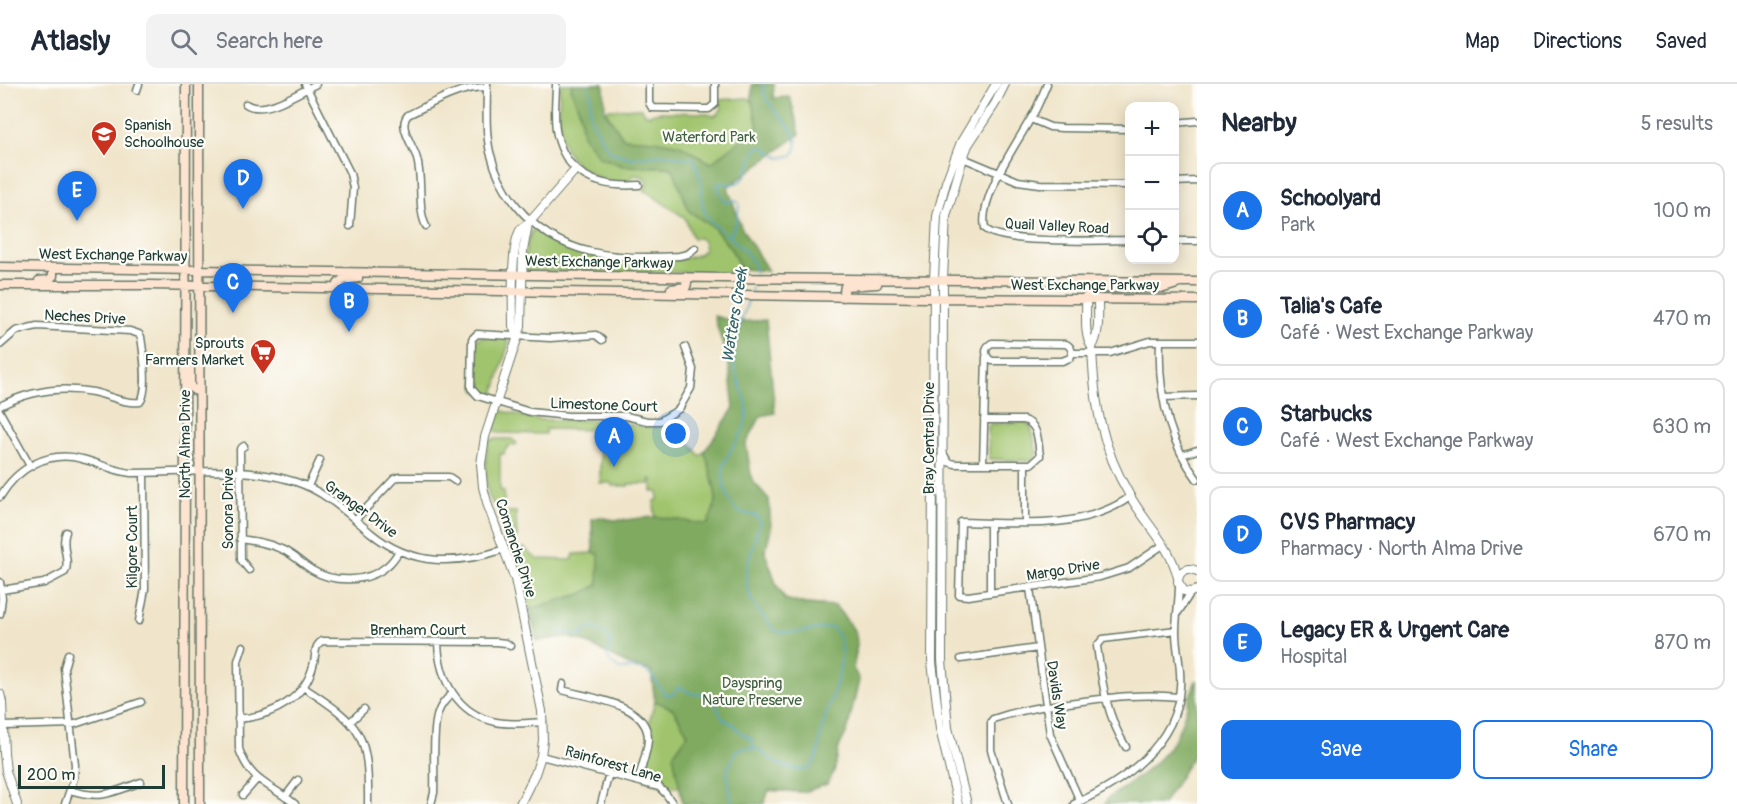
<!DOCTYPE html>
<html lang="en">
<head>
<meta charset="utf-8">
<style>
	:root { --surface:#fff; --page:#f2f2f3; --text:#1f2937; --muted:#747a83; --line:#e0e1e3; --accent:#1a73e8 }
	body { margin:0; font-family:Pangolin,sans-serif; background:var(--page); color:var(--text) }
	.controls { position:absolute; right:18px; top:18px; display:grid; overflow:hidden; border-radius:12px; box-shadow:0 3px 15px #0003 }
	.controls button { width:54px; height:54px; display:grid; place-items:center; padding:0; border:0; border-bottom:2px solid var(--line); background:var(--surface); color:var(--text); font:30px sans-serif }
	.scale { position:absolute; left:18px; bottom:15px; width:147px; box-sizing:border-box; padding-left:6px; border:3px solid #1f3d34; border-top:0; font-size:16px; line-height:21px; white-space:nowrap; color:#1f3d34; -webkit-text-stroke:4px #fdfcf7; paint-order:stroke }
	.you { position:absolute; left:676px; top:350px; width:21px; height:21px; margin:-15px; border:4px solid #fff; border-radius:50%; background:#1a73e8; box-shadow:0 0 0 9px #1a73e833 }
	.badge { display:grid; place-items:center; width:39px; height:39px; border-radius:50%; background:var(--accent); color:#fff; font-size:20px; font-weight:700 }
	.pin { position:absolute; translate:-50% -50px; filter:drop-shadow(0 2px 3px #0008) }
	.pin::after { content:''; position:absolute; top:32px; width:21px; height:18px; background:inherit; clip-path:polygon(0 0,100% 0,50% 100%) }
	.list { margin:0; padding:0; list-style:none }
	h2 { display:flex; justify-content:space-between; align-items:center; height:78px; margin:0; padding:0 24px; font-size:26px }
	h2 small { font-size:20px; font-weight:400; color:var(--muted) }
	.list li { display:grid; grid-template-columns:39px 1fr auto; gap:18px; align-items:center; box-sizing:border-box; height:96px; margin:0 12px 12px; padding:0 12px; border:2px solid var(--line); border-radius:12px }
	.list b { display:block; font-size:22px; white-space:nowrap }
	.list p { margin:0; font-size:20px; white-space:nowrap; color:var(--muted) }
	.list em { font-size:20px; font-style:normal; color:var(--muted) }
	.actions { display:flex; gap:12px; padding:18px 24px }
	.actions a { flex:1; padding:14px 0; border:2px solid var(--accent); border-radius:12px; text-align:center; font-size:21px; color:var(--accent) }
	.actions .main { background:var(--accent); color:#fff }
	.icon { flex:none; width:33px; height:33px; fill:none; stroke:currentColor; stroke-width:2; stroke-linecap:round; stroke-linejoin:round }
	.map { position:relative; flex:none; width:1197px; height:720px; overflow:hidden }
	header { display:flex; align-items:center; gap:36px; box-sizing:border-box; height:84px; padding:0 30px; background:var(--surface); border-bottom:2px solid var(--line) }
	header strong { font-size:28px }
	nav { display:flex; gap:33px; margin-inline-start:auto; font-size:21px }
	.search { width:420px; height:54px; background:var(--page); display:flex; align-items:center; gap:15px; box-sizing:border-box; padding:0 21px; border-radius:12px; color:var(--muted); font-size:22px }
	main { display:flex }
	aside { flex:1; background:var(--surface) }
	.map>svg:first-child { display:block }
	.green { fill:#a0c46d; stroke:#608050; stroke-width:1.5 }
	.forest { fill:#80aa60; stroke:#50744a; stroke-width:1.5 }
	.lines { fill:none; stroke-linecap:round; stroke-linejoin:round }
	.stream { stroke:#51a6cd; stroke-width:1.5 }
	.minor-casing { stroke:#687868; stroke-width:9 }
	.tertiary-casing { stroke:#687868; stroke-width:10 }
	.secondary-casing { stroke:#687868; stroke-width:11 }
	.minor { stroke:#fff; stroke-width:6 }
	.tertiary { stroke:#fff; stroke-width:8 }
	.secondary { stroke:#fde4d1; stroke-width:8 }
	.labels { text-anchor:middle; stroke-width:4.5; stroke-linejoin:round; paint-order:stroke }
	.poi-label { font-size:15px; fill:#1f3d34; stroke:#fdfcf7; text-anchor:start }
	.park-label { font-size:15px; fill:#3f5f42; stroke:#fdfcf7 }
	.street-label { font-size:15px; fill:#1f3d34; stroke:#fdfcf7 }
	.water-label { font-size:16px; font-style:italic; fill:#30626a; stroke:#fdfcf7 }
</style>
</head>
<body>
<header>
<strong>Atlasly</strong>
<div class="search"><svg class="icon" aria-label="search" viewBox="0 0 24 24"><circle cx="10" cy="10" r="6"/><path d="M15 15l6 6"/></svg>Search here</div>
<nav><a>Map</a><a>Directions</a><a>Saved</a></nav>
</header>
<main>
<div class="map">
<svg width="1197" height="720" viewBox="0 0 1197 720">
	<rect width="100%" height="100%" fill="#fdfcf7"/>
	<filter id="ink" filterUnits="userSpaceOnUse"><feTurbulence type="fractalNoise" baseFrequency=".0167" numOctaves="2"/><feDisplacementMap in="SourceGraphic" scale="12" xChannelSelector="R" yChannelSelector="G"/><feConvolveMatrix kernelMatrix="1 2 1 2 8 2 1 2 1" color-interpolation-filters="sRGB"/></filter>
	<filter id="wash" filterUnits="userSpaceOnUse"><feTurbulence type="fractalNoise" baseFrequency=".008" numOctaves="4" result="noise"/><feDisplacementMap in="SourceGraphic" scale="24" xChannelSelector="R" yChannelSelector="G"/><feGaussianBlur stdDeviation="1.35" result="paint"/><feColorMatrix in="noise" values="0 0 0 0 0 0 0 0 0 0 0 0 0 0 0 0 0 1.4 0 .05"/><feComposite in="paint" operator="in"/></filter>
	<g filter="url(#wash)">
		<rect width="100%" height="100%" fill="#f0e5ca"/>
		<!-- green -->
		<path class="green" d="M560 0H572L571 5 580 28 583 51 623 82 668 83 674 86 689 127 714 144 731 165 741 185V189L528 187C521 176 527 158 532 146H537C551 156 565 165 582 169 603 175 692 184 705 165L703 157 699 154H693L685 134 644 106 647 101 644 93 635 91 626 98C597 99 569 82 561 52 557 36 560 17 560 0Z
			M747 14 752 16 758 43 711 80 654 56 623 54 605 27 610 25 642 24 644 29 649 31 658 28 705 29 714 32 719 29 722 24 718 16Z
			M480 253 506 254 509 258 494 310 490 313 476 307 475 305V259Z
			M498 326 541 336H599L601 340V347L598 348 597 346 546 345 545 350 498 349 494 345 500 329Z
			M672 337 700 372 704 368C708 374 716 409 716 416 715 424 710 432 709 440L771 484 776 500 785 515 806 520 835 522C857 549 861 548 853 584L859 596 847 647 839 663 834 688 827 700 804 708 661 702 644 695 652 657 649 639 655 617 651 587 631 582 583 557 565 553 537 557 524 499 513 469 524 464 537 475 572 476 574 470 593 469 592 435 600 433C617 439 637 435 655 433L654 417 658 416V408L652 407V395H650V400H628V402H612V399H600V367L597 366 596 363C617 354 607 355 614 338L657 344Z
			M1025 338 1031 343 1037 370 1032 377 989 375 988 343 990 340Z
			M494 355H512L517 359 515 361H510L505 366 504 370H500V406L504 407V418L495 422C483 411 485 373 488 358Z
			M506 428H516L517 453 512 458 508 456 499 432Z"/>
		<!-- forest -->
		<path class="forest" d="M572 0H604L605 27 623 54 654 56 680 61 711 79 758 43 752 16V0H774L773 14 790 13 800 50 728 103 741 143 768 187 741 185 731 165 714 144 689 127 673 85 668 83 623 82 599 73 583 51 580 28 571 5Z
			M714 232 737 238 766 236 775 329 761 332 746 360 752 396 769 415 771 445 765 468 776 500 785 516 806 520 835 522C857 549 861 548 853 584L859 596 847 647 839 663 834 688 827 700 804 708 769 706 764 720H683L673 671 688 650 673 625 655 617 651 587 631 582 583 557 565 553 537 557 529 525 581 510 598 501 599 470 593 469 592 435 600 433C619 440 637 433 656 433 674 433 691 440 708 440 710 432 715 424 716 416 716 409 708 374 704 368L734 324 729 282Z
			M1197 595V665L1163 720H1105L1107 715C1129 700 1160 680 1174 656 1185 637 1187 614 1197 595Z"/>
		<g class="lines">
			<!-- stream -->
			<path class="stream" d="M587 0 591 12 590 32 605 61 611 68 631 74 665 70 684 74H693C696 80 699 86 700 92 702 107 699 124 710 136 723 151 759 170 755 192
				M729 153C735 143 739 131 739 119L734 116 725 119 717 102 719 99C722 99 725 100 728 100 753 101 746 76 758 63H763L780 74 793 71C807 49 774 32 766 14 764 10 763 5 763 0
				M751 207 754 197
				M560 547 581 552 587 544 597 545 611 556 607 572 610 578 619 585C633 584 646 582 655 596 660 602 660 607 667 611L673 610 679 603 693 610H706L712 613 722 634 734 641 741 649 752 655 753 664
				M732 720 727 687 736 666C763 660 758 669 777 679 786 684 796 685 806 686 820 678 819 658 822 644 829 619 855 564 832 543 812 545 796 551 775 547 768 538 757 528 752 517 738 490 753 465 760 438L757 432C736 427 736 431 727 410 711 370 744 364 747 330 749 314 736 297 734 281 733 258 742 235 749 214"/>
		</g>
	</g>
	<g filter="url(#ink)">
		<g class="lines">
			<!-- minor casing -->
			<g class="minor-casing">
				<path id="minor" d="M305 0 350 89 353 104 350 142
					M487 0C487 23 485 46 490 68 495 88 504 106 516 121 557 173 617 176 679 172L688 170 695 164
					M556 0C556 16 553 35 557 51 567 93 600 104 639 101
					M649 0V19L652 24 704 25H709L715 20V0
					M1047 0C1042 12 1038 23 1031 34 1017 59 978 114 985 144 998 161 1105 156 1130 156
					M137 6 139 0
					M246 20C264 32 298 9 316 0
					M1031 35 1050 43 1062 44 1130 45
					M1174 39 1197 37
					M963 74 1018 97 1040 100 1130 101
					M1174 98 1197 97
					M426 142C417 124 423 96 417 75 414 62 397 42 408 31 433 19 458 3 487 3
					M1174 157H1197
					M602 256 596 251 550 254 477 250 472 255 471 304 478 312 530 328 568 332H626L647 337H660L679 325 691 304 693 285 685 263
					M1160 257C1158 306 1167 355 1197 395
					M992 259 1066 260C1072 263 1073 269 1070 274L1062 277H992C984 272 984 263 992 259Z
					M0 261 16 247 37 242 130 247 139 250 141 253C143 266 149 308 140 318 124 320 108 311 93 308 61 302 29 307 0 322
					M1072 269H1110L1150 257H1197
					M1163 313 1197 312
					M0 328 30 382
					M244 362 240 365 241 476 249 486
					M943 369 948 378 955 380H1031L1040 372C1038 359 1039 340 1024 336H984
					M1182 371 1197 366
					M983 380 986 273
					M1025 380V439
					M308 402 320 376
					M0 413C17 384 48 366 82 375 99 379 113 387 131 389 185 389 244 381 296 398 326 408 347 429 371 449 412 483 457 481 505 465
					M1130 413C1082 447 1017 439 961 438L959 511 968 512 1100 493 1129 484 1163 461
					M356 435 394 395 399 393H449L455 397
					M240 455C254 457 268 459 281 465 293 470 301 479 312 486 333 499 368 499 387 482 392 478 396 472 399 467
					M0 498 2 514 0 530
					M1030 504 1050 650 1080 717
					M2 506 44 499 65 488C71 476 60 462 66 448
					M990 509V439
					M1179 527 1191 508
					M139 537 145 505 144 389
					M438 558C439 595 457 630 496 638 511 641 528 639 543 638
					M243 562 238 577 239 665C251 699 269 699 295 720
					M961 575 1038 564
					M563 600 562 606C590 614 649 619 648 656 647 670 641 684 638 697
					M303 603C362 641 369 650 368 720
					M238 635C273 632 306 615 314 578 316 569 314 562 322 557L497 558 506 559 510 562
					M350 638 364 625
					M3 642 75 640 141 618
					M1126 663C1106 631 1102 598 1097 562L1103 555 1176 546
					M541 672 659 703 666 710 673 720
					M70 706C101 716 111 709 141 698
					M243 711 257 695
					M285 713 298 696
					M65 720 74 694 75 681 64 584 68 570
					M431 720 434 709C435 689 432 646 438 629 441 620 446 615 452 610
					M601 720 609 689
					M1008 720 991 666V639L993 635C1023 625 1045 622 1076 618 1112 613 1144 609 1179 613
					M1074 720C1123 699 1177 660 1180 603 1182 584 1176 566 1176 548 1176 532 1179 517 1179 501"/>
			</g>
			<!-- tertiary casing -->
			<g class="tertiary-casing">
				<path id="tertiary" d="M1086 215C1087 229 1083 251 1092 263 1094 318 1101 363 1130 412 1145 439 1171 462 1178 494
					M517 252 513 242C513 222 510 159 521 145 523 143 526 141 528 140L576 85
					M1092 263C1100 250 1098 230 1098 215
					M1197 487C1187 482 1178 487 1178 498L1184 507 1191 508 1197 506
					M0 610 2 618 4 669 6 687 17 720
					M520 720 535 690 541 672 543 656 542 627 515 495 488 422 483 403 481 380 485 353 521 243 523 167 528 140
					M958 720 940 645 932 578 934 195 937 132 946 98 961 58 996 0
					M967 720 948 644 942 576 943 195 946 132 963 74 968 61 995 20 1005 0"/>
			</g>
			<!-- secondary casing -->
			<g class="secondary-casing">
				<path id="secondary" d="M199 0 200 720
					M0 183 723 194 1197 198
					M39 197 49 196 53 192V184
					M0 201H149L927 214 1197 216
					M338 204V200L342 196 358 194
					M671 205 686 203 687 199 684 193
					M843 213 845 202 877 200
					M1086 215 1089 206 1093 204H1164L1177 200
					M190 283V302L194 306 199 307
					M184 720 186 0"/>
			</g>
			<!-- minor -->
			<use href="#minor" class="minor"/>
			<!-- tertiary -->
			<use href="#tertiary" class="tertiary"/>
			<!-- secondary -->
			<use href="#secondary" class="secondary"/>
		</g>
	</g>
	<!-- icons -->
	<defs>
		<g id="school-pin" transform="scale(1.35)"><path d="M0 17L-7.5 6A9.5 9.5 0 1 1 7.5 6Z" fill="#c8321e" stroke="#fdfcf7"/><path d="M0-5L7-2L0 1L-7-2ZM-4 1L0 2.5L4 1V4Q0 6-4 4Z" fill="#fff"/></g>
		<g id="supermarket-pin" transform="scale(1.35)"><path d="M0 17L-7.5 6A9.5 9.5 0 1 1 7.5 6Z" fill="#c8321e" stroke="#fdfcf7"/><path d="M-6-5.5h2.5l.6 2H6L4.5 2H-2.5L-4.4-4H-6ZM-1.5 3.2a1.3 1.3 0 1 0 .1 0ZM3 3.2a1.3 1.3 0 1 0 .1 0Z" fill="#fff"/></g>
	</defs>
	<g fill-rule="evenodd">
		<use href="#school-pin" x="104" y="50"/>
		<use href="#supermarket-pin" x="263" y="268"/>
	</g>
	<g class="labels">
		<!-- poi labels -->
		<g class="poi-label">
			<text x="124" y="46">Spanish<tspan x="124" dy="17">Schoolhouse</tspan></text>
			<text x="244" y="264" text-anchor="end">Sprouts<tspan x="244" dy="17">Farmers Market</tspan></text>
		</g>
		<!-- park labels -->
		<g class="park-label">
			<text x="709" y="58">Waterford Park</text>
			<text x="752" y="604">Dayspring<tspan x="752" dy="17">Nature Preserve</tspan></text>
		</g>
		<!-- street labels -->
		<g class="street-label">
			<text transform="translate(1057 142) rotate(3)" y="5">Quail Valley Road</text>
			<text transform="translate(113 171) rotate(1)" y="5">West Exchange Parkway</text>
			<text transform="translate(599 178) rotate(1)" y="5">West Exchange Parkway</text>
			<text x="1085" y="206">West Exchange Parkway</text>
			<text transform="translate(85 233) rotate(3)" y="5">Neches Drive</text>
			<text transform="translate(604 321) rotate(2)" y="5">Limestone Court</text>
			<text transform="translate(929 354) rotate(-90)" y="5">Bray Central Drive</text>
			<text transform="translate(185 360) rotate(-90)" y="5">North Alma Drive</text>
			<text transform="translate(228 425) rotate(-90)" y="5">Sonora Drive</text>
			<text transform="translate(361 425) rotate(36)" y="5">Granger Drive</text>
			<text transform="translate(132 463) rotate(-90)" y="5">Kilgore Court</text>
			<text transform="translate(516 464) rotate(72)" y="5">Comanche Drive</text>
			<text transform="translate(1063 486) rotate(-9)" y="5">Margo Drive</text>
			<text x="418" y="551">Brenham Court</text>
			<text transform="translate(1057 611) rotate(81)" y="5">Davids Way</text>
			<text transform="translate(613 680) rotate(16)" y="5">Rainforest Lane</text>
		</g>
		<!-- water labels -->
		<g class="water-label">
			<text transform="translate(734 231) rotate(-81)" y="6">Watters Creek</text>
		</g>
	</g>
</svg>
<div class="controls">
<button>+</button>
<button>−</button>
<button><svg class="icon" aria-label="locate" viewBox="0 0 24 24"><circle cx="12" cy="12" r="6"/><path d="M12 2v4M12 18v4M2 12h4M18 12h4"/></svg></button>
</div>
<div class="scale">200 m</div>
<div class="you"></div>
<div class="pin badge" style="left:614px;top:383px">A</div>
<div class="pin badge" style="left:349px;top:248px">B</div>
<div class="pin badge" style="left:233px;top:229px">C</div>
<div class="pin badge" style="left:243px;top:125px">D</div>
<div class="pin badge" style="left:77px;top:137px">E</div>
</div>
<aside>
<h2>Nearby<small>5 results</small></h2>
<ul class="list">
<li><span class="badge">A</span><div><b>Schoolyard</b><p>Park</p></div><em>100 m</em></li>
<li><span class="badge">B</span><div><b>Talia's Cafe</b><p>Café · West Exchange Parkway</p></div><em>470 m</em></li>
<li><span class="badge">C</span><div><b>Starbucks</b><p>Café · West Exchange Parkway</p></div><em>630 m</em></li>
<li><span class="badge">D</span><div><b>CVS Pharmacy</b><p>Pharmacy · North Alma Drive</p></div><em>670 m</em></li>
<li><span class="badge">E</span><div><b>Legacy ER &amp; Urgent Care</b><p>Hospital</p></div><em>870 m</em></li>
</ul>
<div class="actions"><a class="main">Save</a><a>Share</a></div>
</aside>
</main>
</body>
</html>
